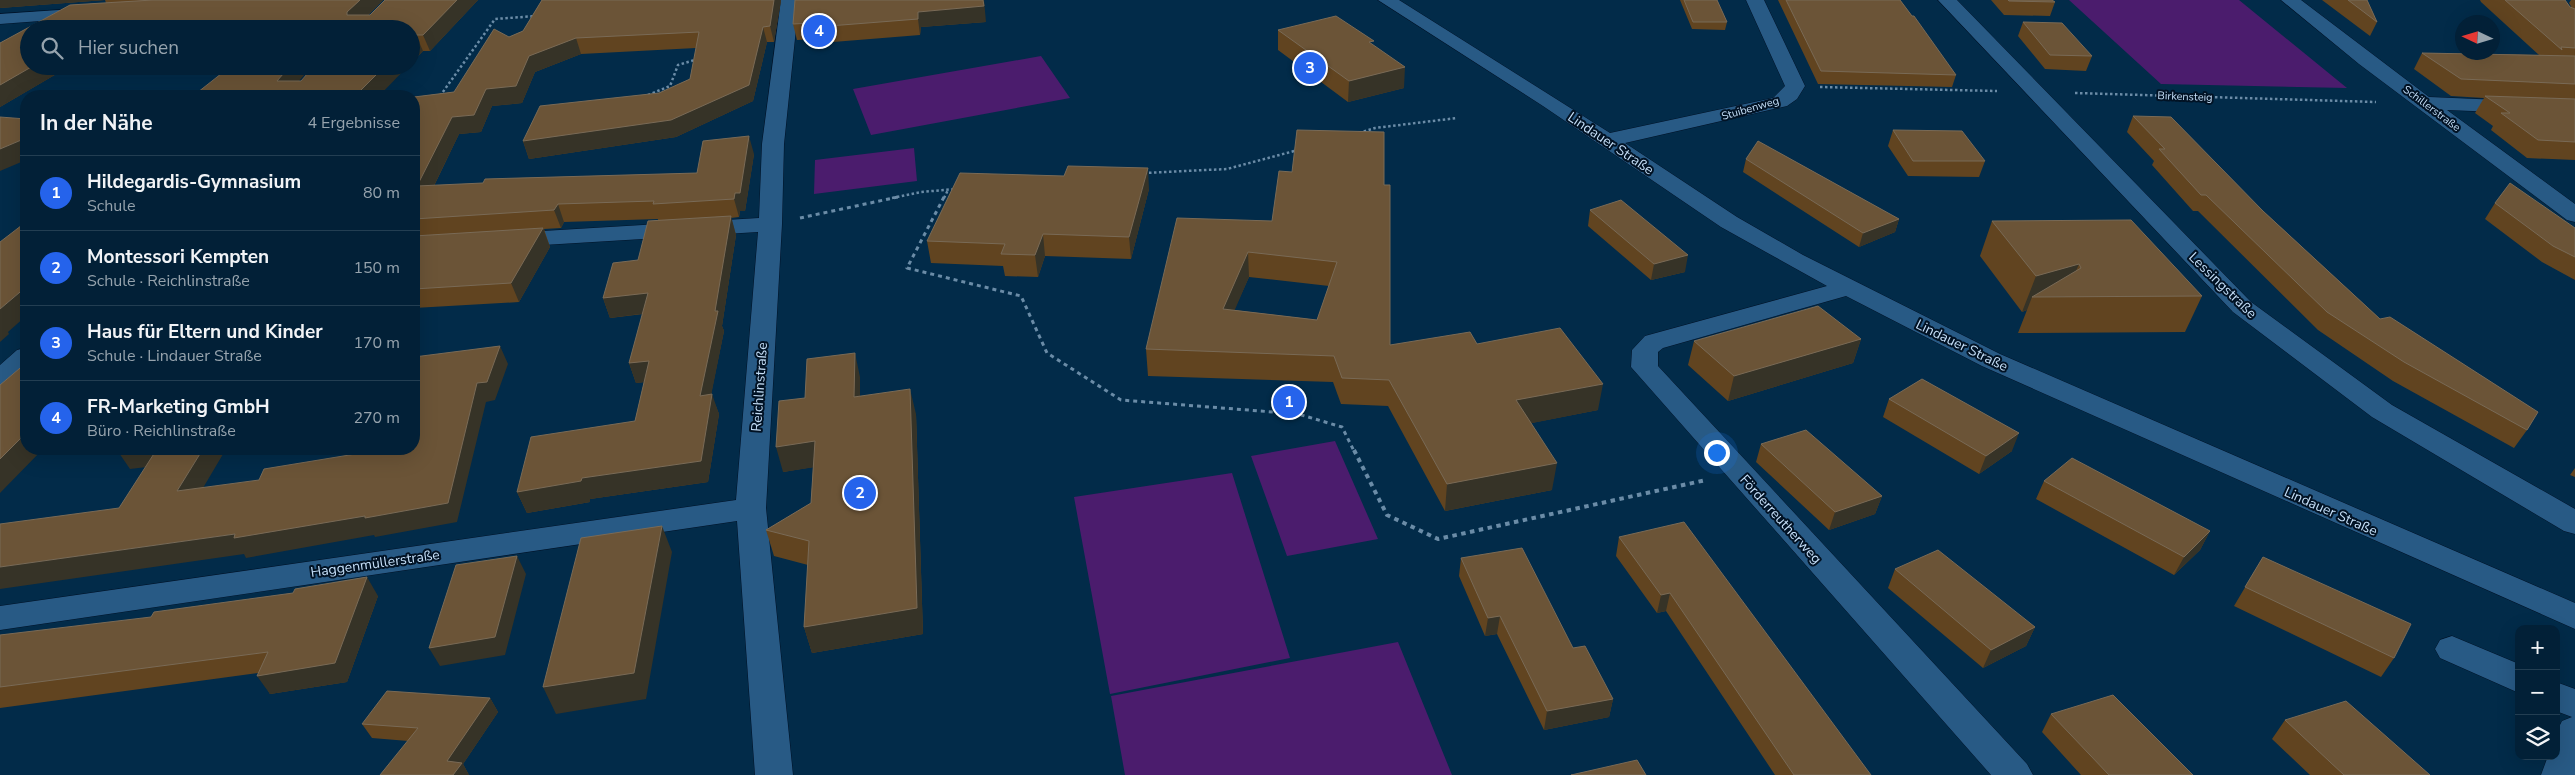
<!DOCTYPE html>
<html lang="de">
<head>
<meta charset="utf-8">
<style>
	:root { --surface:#022037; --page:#102d42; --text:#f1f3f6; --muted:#96a3ad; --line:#233e52; --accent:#2563eb }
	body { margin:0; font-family:"Nunito Sans",sans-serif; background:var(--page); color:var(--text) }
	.controls { position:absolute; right:15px; bottom:15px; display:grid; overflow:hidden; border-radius:10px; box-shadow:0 5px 20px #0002 }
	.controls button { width:45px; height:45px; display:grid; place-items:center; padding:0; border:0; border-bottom:1px solid var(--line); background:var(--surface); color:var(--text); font:25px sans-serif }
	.compass { position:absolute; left:2455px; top:15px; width:45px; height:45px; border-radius:50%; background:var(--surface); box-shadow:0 5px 20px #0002; rotate:274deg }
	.you { position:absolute; left:1716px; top:452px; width:18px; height:18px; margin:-12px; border:4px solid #fff; border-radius:50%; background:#1a73e8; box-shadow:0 0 0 8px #1a73e833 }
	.badge { display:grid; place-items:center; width:32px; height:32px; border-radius:50%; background:var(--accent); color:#fff; font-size:16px; font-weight:700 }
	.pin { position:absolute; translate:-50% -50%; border:2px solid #fff; box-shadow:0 1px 5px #0006 }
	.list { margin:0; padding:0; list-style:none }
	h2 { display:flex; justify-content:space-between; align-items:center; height:65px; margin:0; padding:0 20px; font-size:21px }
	h2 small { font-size:16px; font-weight:400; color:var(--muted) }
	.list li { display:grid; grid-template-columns:32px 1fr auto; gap:15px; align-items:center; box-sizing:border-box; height:75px; padding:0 20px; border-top:1px solid var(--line) }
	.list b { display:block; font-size:19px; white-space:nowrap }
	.list p { margin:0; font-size:16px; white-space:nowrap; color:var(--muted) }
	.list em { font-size:16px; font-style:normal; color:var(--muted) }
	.icon { flex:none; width:28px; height:28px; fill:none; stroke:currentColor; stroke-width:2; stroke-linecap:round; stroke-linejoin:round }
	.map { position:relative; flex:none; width:2575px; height:775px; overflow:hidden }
	.search { position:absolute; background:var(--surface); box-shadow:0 5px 20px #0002; left:20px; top:20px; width:400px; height:55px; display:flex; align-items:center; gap:12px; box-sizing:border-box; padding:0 18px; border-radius:28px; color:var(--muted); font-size:19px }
	.panel { position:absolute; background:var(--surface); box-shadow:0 5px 20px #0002; left:20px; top:90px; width:400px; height:365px; border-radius:20px }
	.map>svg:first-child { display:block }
	.green { fill:#4b1c6d }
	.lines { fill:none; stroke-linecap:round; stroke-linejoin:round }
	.minor-casing { stroke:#001227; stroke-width:1 }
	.path-far2 { stroke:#6b8ca7; stroke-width:2.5; stroke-dasharray:2.5 2.5; stroke-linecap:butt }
	.path-far1 { stroke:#6b8ca7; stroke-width:3; stroke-dasharray:4 4; stroke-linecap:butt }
	.path { stroke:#6b8ca7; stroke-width:4; stroke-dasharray:4.5 4.5; stroke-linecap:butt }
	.minor { fill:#285a85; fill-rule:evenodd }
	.wall { fill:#614420; fill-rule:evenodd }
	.shaded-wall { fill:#363327 }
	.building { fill:#6b5437; stroke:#796a56; fill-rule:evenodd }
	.labels { text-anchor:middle; stroke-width:4; stroke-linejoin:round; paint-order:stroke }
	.far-street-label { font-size:11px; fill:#c5dff8; stroke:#011224 }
	.street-label { font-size:14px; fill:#c5dff8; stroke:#011224 }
</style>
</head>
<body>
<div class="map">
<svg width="2575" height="775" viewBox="0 0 2575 775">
	<rect width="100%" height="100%" fill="#022b49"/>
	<!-- green -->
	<path class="green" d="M2069 0H2239L2347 88 2161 84Z
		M1041 56 1070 98 871 135 853 89Z
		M914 148 917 181 814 194 815 160Z
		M1335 441 1378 539 1287 556 1251 456Z
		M1232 473 1290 658 1110 694 1074 497Z
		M1398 642 1452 775H1125L1111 696Z"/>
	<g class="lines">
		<!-- minor casing -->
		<g class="minor-casing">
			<path id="minor" d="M781 0H799L784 144 782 224 766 508 793 775H755L737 521 0 630V606L736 500 758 232 510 247 502 245 498 240 502 235 510 233 759 218 762 144Z
				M1378 0H1399L1610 133 1773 98 1785 86 1746 0H1764L1805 86 1797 99 1787 106 1625 143 1737 217 1803 255 2000 354 2575 603V629L1982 366 1846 296 1663 348 1658 352V366L2027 764 2033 775H1991L1631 367 1632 350 1645 336 1827 286 1721 227 1543 106Z
				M1938 0H1957L2251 302 2392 405 2575 509V534L2564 531 2372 417 2233 312Z
				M2281 0H2301L2429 97 2575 103V115L2447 110 2575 204V222L2567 220 2359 64Z
				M88 8 94 9 97 13 94 17 0 24V14Z
				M26 348V370L10 386 0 388V365L17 350Z
				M2452 636 2519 664V693L2440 658 2435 649 2440 640Z
				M2556 682 2575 689V775H2541L2548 756H2556V733L2562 721 2572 717 2556 711Z"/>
		</g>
		<!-- path-far2 -->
		<path class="path-far2" d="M1820 87 1997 91
			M2075 93 2376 102
			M648 95 670 86 678 65 698 59
			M440 96 495 19 536 16
			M1359 133 1375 128 1457 118
			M1144 173 1227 169 1298 150
			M892 198 921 192 956 189
			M944 198 948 190"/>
		<!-- path-far1 -->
		<path class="path-far1" d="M944 197 907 268 1021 296 1047 353 1121 400 1298 414 1342 427 1354 451
			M800 218 898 197"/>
		<!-- path -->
		<path class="path" d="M1354 450 1387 515 1438 539 1706 480"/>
		<!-- minor -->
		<use href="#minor" class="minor"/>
	</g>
	<!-- wall -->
	<path class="wall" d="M0 0H383L368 15H370L385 0H478L430 51H423L411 63V29H29V66H70L0 107V43L70 5 106 3 105 0 0 8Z
		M542 0H781L774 42H767L753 101 676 137 529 159 523 141 659 93 690 79 696 48 581 54 535 72 522 103 492 106 481 132 459 134 434 186 697 173 754 154 745 211H740L739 217 731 218 736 235 722 326 724 331 711 394 719 414 708 482 590 499V502L527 513 517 492 635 421 644 382 636 383 629 363 643 314 610 318 603 298 638 260 658 221V219L564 222 561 228 544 229 550 247 519 302 414 308V97L454 92 509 37 523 31Z
		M795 0 986 22 921 27 920 35 833 42 832 38 797 40 793 24Z
		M1680 0H1717L1727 22 1725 30 1692 29Z
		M1778 0H1900L1956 75 1952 87 1818 84Z
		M1991 0H2052L2055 2 2050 16 2004 15Z
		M2322 0H2367L2377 22 2370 36Z
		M2480 0H2565L2570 7 2572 8 2569 3 2571 0H2575V160L2527 158 2491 130 2493 126 2475 113 2484 98 2451 96 2414 69 2422 53 2539 55 2481 2Z
		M2023 22 2092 56 2086 71 2045 69 2018 36Z
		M1278 30 1374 46 1404 88 1348 102 1278 50Z
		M2133 116 2263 211 2380 319 2527 430 2514 448 2393 381 2318 330 2198 211H2193L2152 165 2154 161 2127 132Z
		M1893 130 1985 161 1979 177 1908 176 1888 146Z
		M1746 159 1899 219 1895 232 1859 247 1743 172Z
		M1384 185 1390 345 1477 344 1598 410 1531 423 1552 490 1445 511 1388 406 1341 404 1333 382 1148 376 1146 349 1272 221ZM1249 277 1329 286 1317 320 1234 310Z
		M1149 189 1131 259 1045 256 1038 277 1005 276 1003 266 931 263 927 241Z
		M2495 203 2575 228V280L2542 262 2485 219Z
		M1590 210 1685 272 1651 280 1588 226Z
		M1992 221 2202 296 2185 332 2018 333 2027 310 2022 312 1980 256Z
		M1861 339 1853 363 1728 401 1688 365 1694 341Z
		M860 377V396L916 414 923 634 812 653 804 627 808 565 774 556 766 530 811 503 813 467 783 472 805 398Z
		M1889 399 2012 451 1979 474 1883 417Z
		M1761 444 1882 496 1875 514 1829 530 1756 462Z
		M2575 468V477L2570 475Z
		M2044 481 2210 531 2200 550 2174 575 2036 499Z
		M1619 537 1871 775H1775L1666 611 1657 613 1616 556Z
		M2263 557 2394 658 2381 677 2234 606Z
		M1461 558 1573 648 1613 699 1609 717 1544 730 1497 634 1485 636 1459 576Z
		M1895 569 2035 627 2026 646 1983 668 1888 588Z
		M378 596 347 682 270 694 258 673 0 708V635Z
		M490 698 498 712 463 764 469 775 408 741 372 738 362 724Z
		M2051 714 2193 775H2081L2042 732Z
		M2285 720 2430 775H2310L2272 739Z"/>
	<!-- shaded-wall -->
	<path class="shaded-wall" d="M0 0H105L0 8Z
		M360 0H383L354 28 347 15V12Z
		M457 0H478L430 51 423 35Z
		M774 0H781L774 42 770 26Z
		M984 0 986 22 921 27 920 35 918 19V12Z
		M108 23 111 29H99Z
		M763 27 767 42 753 101 676 137 529 159 523 141 749 85Z
		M416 35 423 51 411 63V40Z
		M576 38 581 54 535 72 522 103 492 106 481 132 459 134 425 204 417 186 452 117 529 56Z
		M33 66H70L0 107V85Z
		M290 66H312L286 96 277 81Z
		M385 66H408L379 96H355Z
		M1405 67 1404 88 1348 102 1349 81Z
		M749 136 754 154 745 211H740L739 217 734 199Z
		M26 138V160L0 171V149Z
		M1148 168 1149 189 1131 259 1129 237Z
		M558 204 564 222 561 228 554 210Z
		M731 216 736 235 722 326 724 331 707 416 700 396 715 311Z
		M1899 219 1895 232 1859 247 1863 233Z
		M543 228 550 247 519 302 511 283Z
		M1043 234 1045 256 1038 277 1035 255Z
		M1248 252 1249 277 1224 335 1223 309Z
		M1688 255 1685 272 1651 280 1654 264Z
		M2079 264 2065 297H2032L2027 310 2022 312 2036 276Z
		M26 287V316L8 332 9 334 0 342V309Z
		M648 293 655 312 610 318 603 298Z
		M1861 339 1853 363 1728 401 1734 376Z
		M500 346 508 364 495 400 486 402 457 522 375 537 374 535 246 558 244 554 0 589V567L365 516 477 383Z
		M855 353 860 377V422L854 397Z
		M649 361 656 381 636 383 629 363Z
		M1603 384 1598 410 1513 427 1516 400Z
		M910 389 916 414 923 634 812 653 804 627Z
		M712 394 719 414 708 482 590 499V502L527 513 517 492 582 478Z
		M26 433V449H43L0 493V459Z
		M2019 433 2012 451 1979 474 1986 456Z
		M815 441 822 466 783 472 776 447Z
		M131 449H162L172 464 130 469 117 450Z
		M203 449H226L190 510 177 491Z
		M1557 463 1552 490 1445 511 1447 484Z
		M1882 496 1875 514 1829 530 1835 512Z
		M662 526 672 552 646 699 556 714 543 687Z
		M2210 531 2200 550 2174 575 2184 557Z
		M517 556 526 574 505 655 440 666 429 648Z
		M367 577 378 596 347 682 270 694 257 676Z
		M1670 593 1666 611 1657 613 1661 595Z
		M1500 616 1497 634 1485 636 1488 618Z
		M2035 627 2026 646 1983 668 1991 650Z
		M490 698 498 712 463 764 469 775H453L447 761Z
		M1613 699 1609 717 1544 730 1547 711Z"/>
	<!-- building -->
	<path class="building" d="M153 0H360L347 12V15H370L385 0H457L423 35H416L411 40V29H273L283 21 108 23 99 29H29V66H33L0 85V43L70 5Z
		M542 0H774L770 26 763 27 749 85 671 120 523 141 540 106 659 93 690 79 699 32 576 38 529 56 516 86 486 89 474 115 452 117 417 186 483 183 485 179 697 173 703 141 749 136 740 193H735L734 199 653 204 654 201 558 204 554 210 414 219V97L454 92 494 29 509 37 523 31Z
		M795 0H983L984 6 918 12V19L829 26 830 22 793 24Z
		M1684 0H1717L1727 22H1693Z
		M1786 0H1900L1912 16H1914L1956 75 1821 71Z
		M2008 0H2052L2055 2 2009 1Z
		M2348 0H2367L2377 22Z
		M2505 0H2565L2570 7 2575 9V48L2561 47 2562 50Z
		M1336 16 1374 41 1369 42 1405 67 1349 81 1278 30Z
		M2023 22 2062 23 2092 56 2050 55Z
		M2422 53 2575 56V84L2461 79Z
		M231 66H290L277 81H301L314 66H385L355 96H193Z
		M2485 96 2575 99V142L2538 140 2501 113H2510Z
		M2133 116 2171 117 2263 211 2380 319 2390 317 2538 412 2527 430 2404 362 2327 312 2206 195H2201L2159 149H2165Z
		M0 117 26 119V138L0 149Z
		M1297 130 1384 132V185H1390V345L1470 332 1477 344 1560 328 1603 384 1516 400 1557 463 1447 484 1389 380 1342 378 1334 356 1146 349 1177 218 1272 221 1279 171 1292 172ZM1248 252 1337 262 1317 320 1223 309Z
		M1893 130 1962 131 1985 161H1913Z
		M1758 141 1899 219 1863 233 1746 159Z
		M1068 166 1148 168 1129 237 1043 234 1035 255 1001 254 1005 244 927 241 960 173 1064 176Z
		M2510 183 2575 228V257L2553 246 2495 203Z
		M1621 200 1688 255 1654 264 1590 210Z
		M731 216 715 311H718L700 396 712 394 701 461 582 478 581 481 517 492 531 437 635 421 649 361 629 363 648 293 603 298 613 263 638 260 648 221Z
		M2131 220 2202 296 2032 297 2081 268 2079 264 2036 276 1992 221Z
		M26 222V287L0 309V242Z
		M543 228 511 283 414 289V236Z
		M1818 306 1861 339 1734 376 1694 341Z
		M500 346 487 382 477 383 448 503 365 518V516L234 538 235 534 0 567V524L119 508 157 449H203L177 491 259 480 264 469 386 449H414V357Z
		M855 353 854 397 910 389 917 608 804 627 809 541 766 530 811 503 815 441 776 447 779 401 805 398 807 359Z
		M26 363V433L0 459V385Z
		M1922 379 2019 433 1986 456 1889 399Z
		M1806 430 1882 496 1835 512 1761 444Z
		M119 449H131L117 450Z
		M2072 458 2210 531 2184 557 2044 481Z
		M1684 522 1871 775H1794L1670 593 1661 595 1619 537Z
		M662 526 634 673 543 687 581 538Z
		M1522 548 1573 648 1585 646 1613 699 1547 711 1500 616 1488 618 1461 558Z
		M1938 550 2035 627 1991 650 1895 569Z
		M517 556 495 637 429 648 456 565Z
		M2263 557 2411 624 2394 658 2245 587Z
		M367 577 335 663 257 676 268 652 0 687V635L151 617 154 612 293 593 295 589Z
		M387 691 490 698 447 761 462 763 453 775H380L418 728 362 724Z
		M2113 695 2193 775H2109L2051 714Z
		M2346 701 2430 775H2344L2285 720Z
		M1637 760 1646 775H1571Z"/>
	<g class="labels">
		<!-- far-street labels -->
		<g class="far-street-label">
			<text transform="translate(2185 96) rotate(2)" y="4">Birkensteig</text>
			<text transform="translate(1750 108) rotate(-16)" y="4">Stuibenweg</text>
			<text transform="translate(2432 108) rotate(37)" y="4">Schillerstraße</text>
		</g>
		<!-- street labels -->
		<g class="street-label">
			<text transform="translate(1611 143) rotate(34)" y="5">Lindauer Straße</text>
			<text transform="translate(2223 285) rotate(44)" y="5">Lessingstraße</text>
			<text transform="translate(1962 345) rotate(26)" y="5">Lindauer Straße</text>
			<text transform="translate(759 387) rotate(-86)" y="5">Reichlinstraße</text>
			<text transform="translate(2331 511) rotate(24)" y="5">Lindauer Straße</text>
			<text transform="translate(1781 519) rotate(48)" y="5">Förderreutherweg</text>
			<text transform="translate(375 563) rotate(-8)" y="5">Haggenmüllerstraße</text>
		</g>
	</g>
</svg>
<div class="controls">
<button>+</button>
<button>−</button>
<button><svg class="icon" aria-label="layers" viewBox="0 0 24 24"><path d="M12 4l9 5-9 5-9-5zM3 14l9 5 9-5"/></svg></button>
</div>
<svg class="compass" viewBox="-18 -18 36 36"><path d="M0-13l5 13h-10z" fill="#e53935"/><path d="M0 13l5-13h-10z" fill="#96a3ad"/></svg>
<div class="you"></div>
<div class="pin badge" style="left:1289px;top:402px">1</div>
<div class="pin badge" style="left:860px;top:493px">2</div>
<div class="pin badge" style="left:1310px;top:68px">3</div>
<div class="pin badge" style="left:819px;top:31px">4</div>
<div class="search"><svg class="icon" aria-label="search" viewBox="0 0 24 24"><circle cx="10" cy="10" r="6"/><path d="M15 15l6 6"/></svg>Hier suchen</div>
<section class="panel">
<h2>In der Nähe<small>4 Ergebnisse</small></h2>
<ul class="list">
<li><span class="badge">1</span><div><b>Hildegardis-Gymnasium</b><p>Schule</p></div><em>80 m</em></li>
<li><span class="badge">2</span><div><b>Montessori Kempten</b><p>Schule · Reichlinstraße</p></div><em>150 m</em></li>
<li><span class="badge">3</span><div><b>Haus für Eltern und Kinder</b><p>Schule · Lindauer Straße</p></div><em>170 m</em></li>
<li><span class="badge">4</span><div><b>FR-Marketing GmbH</b><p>Büro · Reichlinstraße</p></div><em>270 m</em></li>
</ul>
</section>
</div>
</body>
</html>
